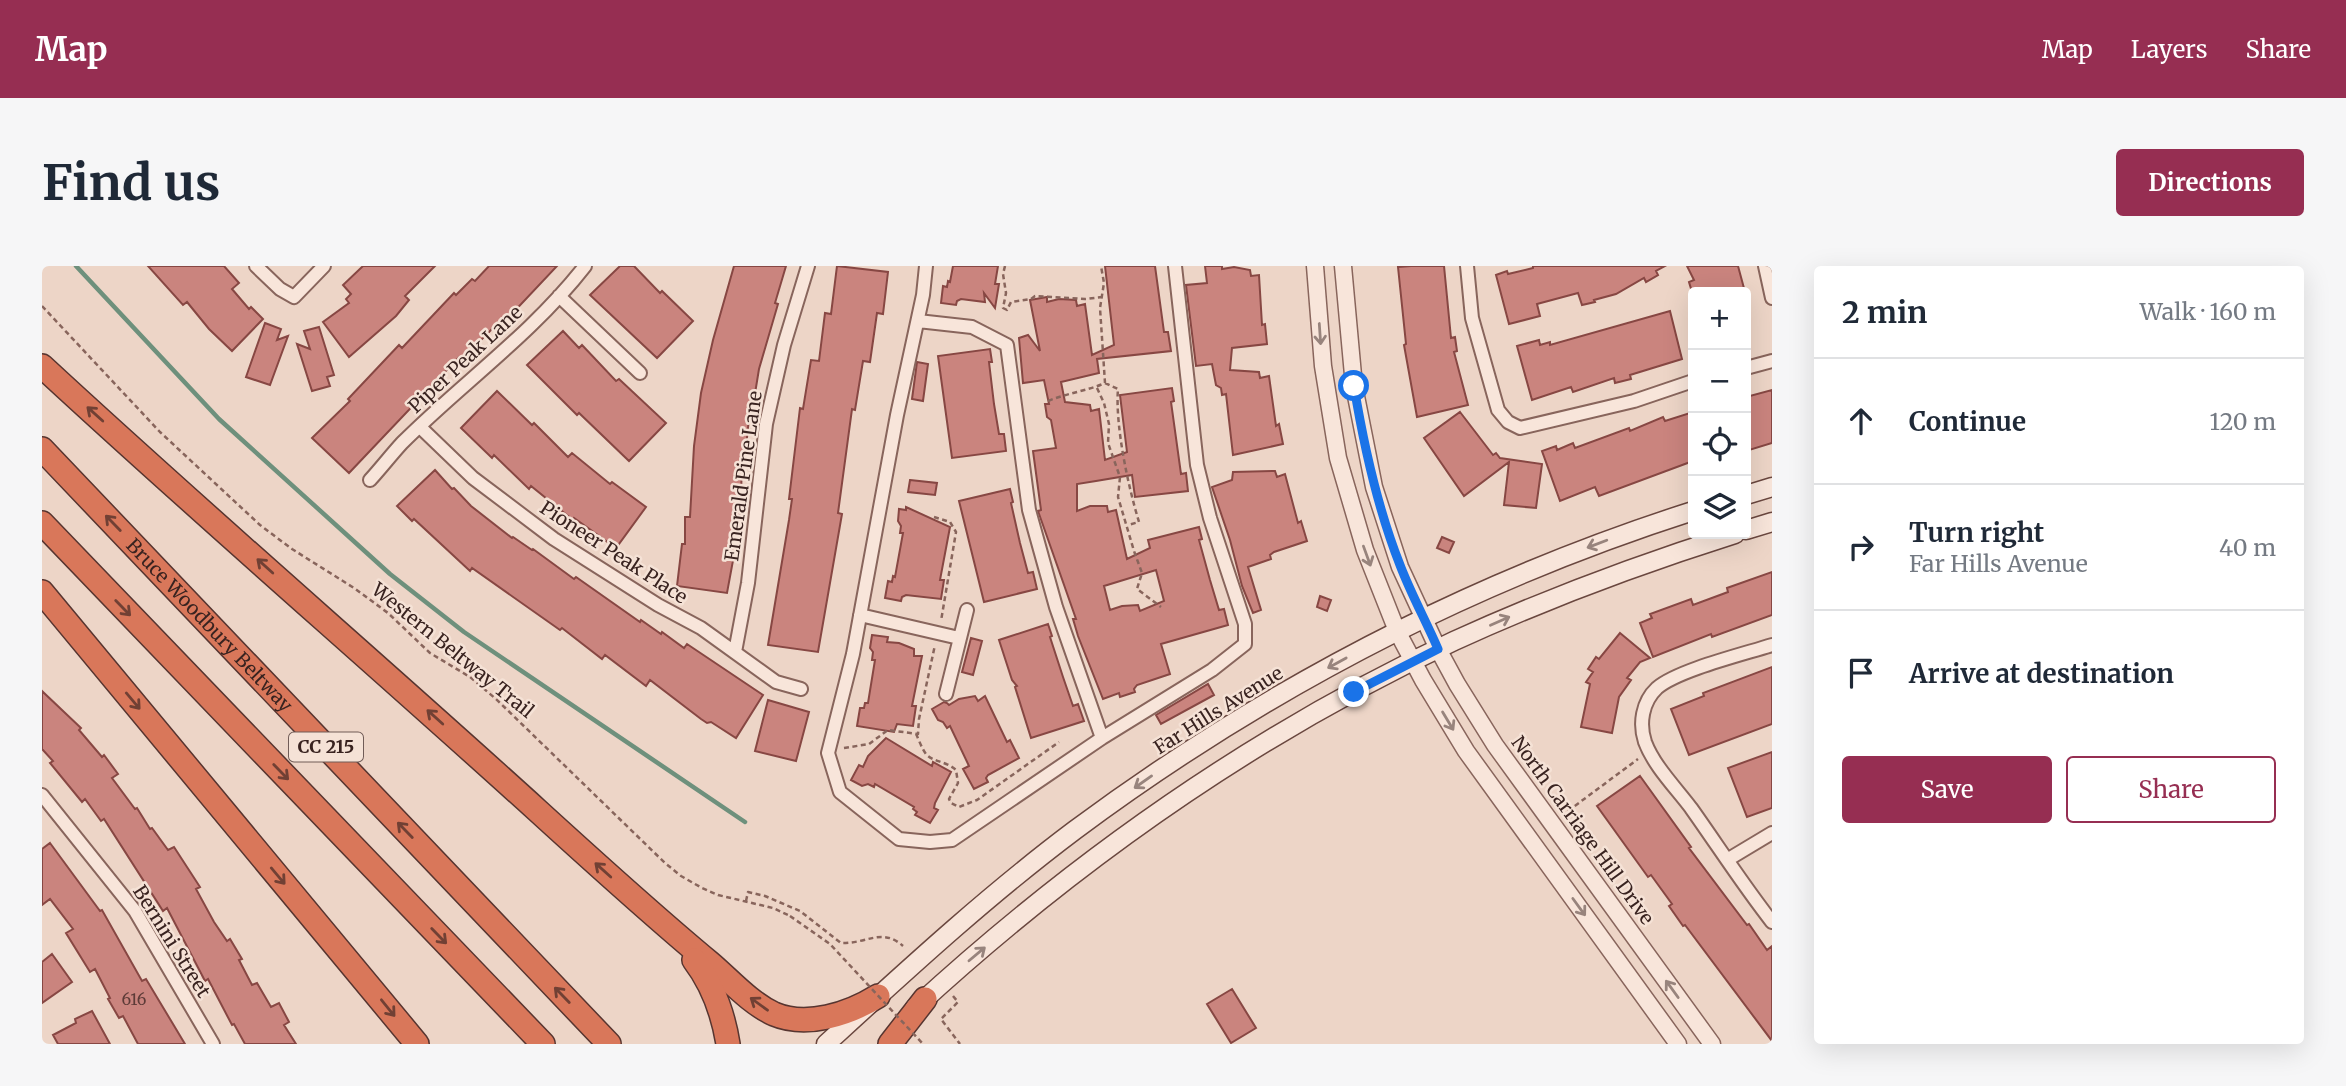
<!DOCTYPE html>
<html lang="en">
<head>
<meta charset="utf-8">
<style>
	:root { --surface:#fff; --page:#f6f6f7; --text:#1f2937; --muted:#747a83; --line:#e0e1e3; --accent:#962e52 }
	body { margin:0; font-family:Merriweather,serif; background:var(--page); color:var(--text) }
	.controls { position:absolute; right:21px; top:21px; display:grid; overflow:hidden; border-radius:7px; box-shadow:0 7px 28px #0002 }
	.controls button { width:63px; height:63px; display:grid; place-items:center; padding:0; border:0; border-bottom:2px solid var(--line); background:var(--surface); color:var(--text); font:35px sans-serif }
	.stop { position:absolute; width:21px; height:21px; margin:-16px; border:5px solid #1a73e8; border-radius:50%; background:#fff }
	.stop.end { background:#1a73e8; border-color:#fff; box-shadow:0 2px 7px #0008 }
	.list { margin:0; padding:0; list-style:none }
	h2 { display:flex; justify-content:space-between; align-items:center; height:91px; margin:0; padding:0 28px; font-size:30px }
	h2 small { font-size:23px; font-weight:400; color:var(--muted) }
	.list li { display:grid; grid-template-columns:46px 1fr auto; gap:21px; align-items:center; box-sizing:border-box; height:126px; padding:0 28px; border-top:2px solid var(--line) }
	.list b { display:block; font-size:26px; white-space:nowrap }
	.list p { margin:0; font-size:23px; white-space:nowrap; color:var(--muted) }
	.list em { font-size:23px; font-style:normal; color:var(--muted) }
	.actions { display:flex; gap:14px; padding:21px 28px }
	.actions a { flex:1; padding:16px 0; border:2px solid var(--accent); border-radius:7px; text-align:center; font-size:24px; color:var(--accent) }
	.actions .main { background:var(--accent); color:#fff }
	.icon { flex:none; width:38px; height:38px; fill:none; stroke:currentColor; stroke-width:2; stroke-linecap:round; stroke-linejoin:round }
	.map { position:relative; flex:none; width:1730px; height:778px; overflow:hidden; border-radius:7px }
	header { display:flex; align-items:center; gap:42px; box-sizing:border-box; height:98px; padding:0 35px; background:var(--accent); color:#fff }
	header strong { font-size:33px }
	nav { display:flex; gap:38px; margin-inline-start:auto; font-size:24px }
	.intro { display:flex; align-items:center; justify-content:space-between; box-sizing:border-box; height:168px; padding:0 42px }
	h1 { margin:0; font-size:49px }
	.button { padding:18px 32px; border-radius:7px; background:var(--accent); color:#fff; font-size:24px; font-weight:700 }
	main { display:flex; gap:42px; padding:0 42px }
	aside { flex:1; background:var(--surface); border-radius:7px; box-shadow:0 7px 28px #0002 }
	.map>svg:first-child { display:block }
	.lines { fill:none; stroke-linecap:round; stroke-linejoin:round }
	.stream { stroke:#6e907c; stroke-width:4.5 }
	.building { fill:#ca847e; stroke:#874743; stroke-width:2; fill-rule:evenodd }
	.minor-casing { stroke:#88655c; stroke-width:16 }
	.tertiary-casing { stroke:#88655c; stroke-width:19 }
	.secondary-casing { stroke:#6a473f; stroke-width:21 }
	.motorway-casing { stroke:#573530; stroke-width:26 }
	.path { stroke:#88655c; stroke-width:2.5; stroke-dasharray:5 3.5; stroke-linecap:butt }
	.minor { stroke:#f8e5da; stroke-width:12 }
	.tertiary { stroke:#f8e5da; stroke-width:16 }
	.secondary { stroke:#f8e5da; stroke-width:18 }
	.motorway { stroke:#d9775a; stroke-width:23 }
	.path-bridge { stroke:#88655c; stroke-width:2.5; stroke-dasharray:5 3.5; stroke-linecap:butt }
	.oneway { stroke:#98847d }
	.oneway2 { stroke:#714034 }
	.route { stroke:#1a73e8; stroke-width:9 }
	.labels { text-anchor:middle; stroke-width:5; stroke-linejoin:round; paint-order:stroke }
	.number-label { font-size:16px; fill:#5d3b38 }
	.shield { fill:#f5e2d6; stroke:#715c57; stroke-width:2 }
	.shield-label { font-size:18px; font-weight:bold; fill:#392320 }
	.street-label { font-size:19px; fill:#392320; stroke:#f5e2d6 }
</style>
</head>
<body>
<header>
<strong>Map</strong>
<nav><a>Map</a><a>Layers</a><a>Share</a></nav>
</header>
<div class="intro"><h1>Find us</h1><a class="button">Directions</a></div>
<main>
<div class="map">
<svg width="1730" height="778" viewBox="0 0 1730 778">
	<rect width="100%" height="100%" fill="#edd5c7"/>
	<g class="lines">
		<!-- stream -->
		<path class="stream" d="M34 0 177 153 348 308 422 366 703 556"/>
	</g>
	<!-- building -->
	<path class="building" d="M106 0H182L197 17 190 23 207 43 209 41 221 53 190 85 167 63 145 36 141 39Z
		M321 0H393L363 30 367 34 354 50 307 91 281 56 307 37 304 33 309 28 301 19Z
		M447 0H515L465 53 462 51 419 94 417 91 307 207 270 172 308 135 306 133 357 79 360 82 412 27 414 29 430 13 433 15Z
		M578 0H592L618 27 620 25 651 55 615 92 548 29Z
		M692 0H744L733 37 736 38 717 103 709 152H707L702 201H700L698 250H696L695 273 685 327 635 320 640 278H643V251H648L652 180 659 127 671 74Z
		M795 0 846 6 841 48 835 47 828 96 821 95 813 144 810 143 796 247 800 248 776 386 726 379 747 254 750 233H747L758 142 761 143 769 94 777 95 783 47 789 48Z
		M911 0H956L953 18H957L953 42 942 27 943 36 919 33 915 35 914 39 899 37 901 20 905 21 906 15 908 16Z
		M1063 0H1113L1122 66H1126L1129 85 1055 93 1057 107 1019 116 1023 136 1048 139 1049 145 1057 143 1063 194 1085 186 1078 129 1130 122 1132 135 1129 136 1139 208 1144 207 1146 225 1093 231 1090 209 1054 215 1035 218V245L1048 240H1065L1066 246 1074 244 1085 293 1108 282 1106 274 1157 261 1160 273 1157 274 1168 314 1177 344 1182 343 1186 359 1119 378 1128 408 1095 419 1092 423 1093 426 1078 431 1077 427 1061 433 1036 370 1031 353H1034L996 245 999 244 991 185 1014 182 1009 154 1005 151 1003 138H1007L1002 114 981 117 977 72 986 69 998 85 988 34 1005 31V36L1017 33 1034 34 1035 40 1043 38 1050 89 1072 79ZM1114 304 1122 335 1098 345 1096 339 1080 340 1068 344 1062 320Z
		M1163 0H1180V3L1192 1 1208 4 1209 10 1217 9 1220 59 1223 58 1225 78 1190 82 1188 104 1217 106 1218 112 1227 110 1234 160 1237 158 1241 178 1191 189 1184 128 1180 129 1179 122 1174 119 1170 98 1154 100 1144 19 1165 17Z
		M1369 0H1402L1409 72 1413 71 1415 85 1412 86 1426 139 1375 151 1362 79 1364 78 1356 1Z
		M1491 0H1623L1614 5 1616 9 1604 16 1602 12 1574 28 1552 34 1553 36 1540 39 1536 27 1495 38 1498 50 1467 58 1454 9 1465 5 1466 8 1491 2Z
		M1645 0H1696L1703 26H1650L1647 16 1652 14Z
		M1628 45 1640 93 1588 109 1589 113 1573 117 1572 112 1531 126 1529 121 1490 134 1475 80 1497 74 1498 79 1508 76V79Z
		M223 57 239 63 235 74 246 70 228 119 204 111Z
		M277 61 292 109 285 111 288 120 270 125 255 78 268 83 262 65Z
		M521 65 537 82 540 79 574 115 577 113 624 157 587 195 537 147 535 149 485 99Z
		M948 83 950 96H947L952 138 957 168H962L964 185 910 192 896 90Z
		M875 96 886 98 881 135 870 133Z
		M1730 124V177L1704 185V131Z
		M455 125 490 159 492 157 526 191 530 187 568 218 570 216 604 241 574 282 532 252 531 254 489 220 487 223 452 189 450 192 419 162Z
		M1418 146 1451 189 1454 187 1458 192 1500 198 1494 242 1462 239 1467 196 1422 230 1382 172Z
		M1651 146V195L1557 230 1553 221 1518 235 1500 185 1514 180 1515 184 1531 177 1533 182 1587 162 1588 165 1621 151 1623 155Z
		M393 204 410 223 412 222 429 240 470 272 471 271 490 284 491 283 532 313 534 311 598 356 599 354 619 368 620 366 642 382 645 378 721 429 694 472 669 456 665 457 659 453 608 414 604 420 563 389 560 393 520 362 518 364 430 302 428 305 372 253 370 255 355 240Z
		M1233 205 1235 211 1243 208 1256 257 1259 255 1265 275 1232 286 1228 289 1229 293 1206 301 1219 344 1211 347 1200 320 1188 274 1170 221 1190 214 1191 206Z
		M868 214 895 217 893 229 866 226Z
		M968 223 971 236 969 237 978 277 986 307 991 306 995 323 942 336 917 235Z
		M864 241 908 261 898 314H902L899 333 864 329 860 331 859 335 843 332 846 315 850 316 851 310 853 311 861 267H858L859 260 856 255 857 243 864 244Z
		M1400 271 1412 276 1407 287 1395 282Z
		M1730 306V349L1670 371 1669 368 1611 391 1598 357 1610 352 1608 348 1649 333 1651 339 1686 326 1685 322Z
		M1278 330 1289 334 1285 345 1275 341Z
		M1006 358 1010 370 1008 371 1021 411 1031 440 1036 438 1042 455 989 472 973 421 975 420 970 414 957 374Z
		M1578 367 1608 392 1598 396 1585 412 1589 414 1577 431 1570 467 1539 461 1548 418 1544 416 1551 406 1546 403 1554 391 1557 393Z
		M830 369 846 371 845 376 857 377 872 383V390H880L870 440H874L871 460 855 458 852 466 815 460 818 442H822L823 437H826L833 394H830L831 386 828 382Z
		M929 372 940 375 931 409 920 406Z
		M1730 401V458L1647 489 1629 443 1662 430 1661 427Z
		M1166 418 1172 429 1119 458 1114 449Z
		M0 425 39 462 37 464 60 491 62 489 76 508 70 512 93 543 95 542 108 563 110 562 126 584 132 581 158 621 154 623 172 656 185 675 188 673 200 693 197 694 210 719 215 717 229 741 237 737 247 756 242 759 254 778H203L192 758 190 759 166 713 163 715 125 642 121 645 62 553 59 555 43 533 40 536 8 497 11 495 0 483Z
		M933 430 936 435 943 430 965 476 968 474 977 492 946 509 944 512 946 516 932 523 921 503 927 500 908 460 905 462 901 456 896 454 890 443 902 436 905 437 907 439 917 433Z
		M726 434 767 446 754 495 713 485Z
		M844 472 890 500 891 496 909 506 893 537 892 542 896 544 888 557 873 549 875 546 871 543 872 541 833 518 832 521 826 518 820 520 809 514 817 499 821 501 826 490Z
		M1730 486V542L1705 551 1686 502Z
		M1598 510 1649 581 1647 582 1705 659 1707 658 1725 684 1730 680V775L1643 659 1641 660 1627 640 1630 638 1609 609 1606 611 1555 540Z
		M8 577 58 645 60 644 100 715 104 713 143 778H96L81 750 77 752 66 733 68 732 53 703 48 706 24 667 31 663 8 633 0 639V583Z
		M10 688 30 716 0 737V696Z
		M1190 723 1214 762 1189 777 1165 738Z
		M50 745 68 778H16L11 769 34 757 33 753Z"/>
	<g class="lines">
		<!-- minor casing -->
		<g class="minor-casing">
			<path id="minor" d="M214 0 238 23 252 31 282 0
				M884 0 881 29 855 149 811 388 786 487 798 526 857 573 888 576 910 574 1060 472 1170 404 1203 378V358L1168 252 1155 199 1133 0
				M1425 0 1430 52 1456 144 1466 156 1478 162 1592 135 1651 115
				M1723 0 1730 32
				M517 30 598 107
				M876 55 930 61 965 79 987 244 1014 341 1060 472
				M1704 102 1730 95
				M378 161 431 212 512 273 616 339 659 362 734 416 759 423
				M328 214C339 202 349 189 360 177 420 117 490 68 543 0
				M818 349 917 372
				M1730 379C1702 388 1636 404 1615 422 1600 436 1597 458 1603 476 1612 500 1634 522 1649 542 1676 580 1701 619 1730 656
				M693 386 706 317 724 158 742 79 766 0
				M904 428 925 344
				M0 529 93 645 171 778
				M1685 594 1730 567"/>
		</g>
		<!-- tertiary casing -->
		<g class="tertiary-casing">
			<path id="tertiary" d="M1273 0 1281 100 1296 192 1323 284 1355 365 1381 414 1424 485 1636 778
				M1301 0 1312 120 1332 221 1358 301 1396 383 1415 418 1453 479 1670 778"/>
		</g>
		<!-- secondary casing -->
		<g class="secondary-casing">
			<path id="secondary" d="M1704 229 1730 221
				M1704 264 1730 256
				M873 742C1033 595 1215 467 1412 375 1504 333 1598 298 1693 268
				M784 778C865 704 945 630 1033 564 1220 425 1429 316 1651 245"/>
		</g>
		<!-- motorway casing -->
		<g class="motorway-casing">
			<g id="motorway">
				<path d="M0 100C163 251 332 396 496 545 553 597 609 648 668 697 688 714 708 737 732 748 765 762 807 748 836 730"/>
				<path id="s1" d="M0 183 567 778"/>
				<path d="M0 257 501 778"/>
				<path d="M0 326 375 778"/>
				<path d="M652 694C671 719 681 747 686 778"/>
				<path d="M848 778 883 733"/>
			</g>
		</g>
		<!-- path -->
		<path class="path" d="M963 0 961 8 964 27 961 42 965 44 969 36 989 33 993 30 1043 33 1060 31
			M0 40 118 166 218 259 250 283 312 322 346 347 388 387 428 411 454 433 623 597 639 610 660 622 676 629 731 642 748 650
			M1063 117 1076 123C1073 159 1086 220 1097 256L1086 259
			M1055 122 1062 137 1067 158 1066 177 1078 211 1076 231 1092 285 1100 307 1095 323 1119 341
			M1006 135C1025 127 1045 125 1063 117L1058 42 1062 17 1059 0
			M892 251 908 256 914 266 899 355
			M874 468C877 474 880 483 884 488 891 496 904 495 914 504L916 517 907 533 909 537 917 541 935 534 1017 476
			M802 482 827 478 846 464 876 468 877 453 893 379
			M1526 545 1596 493
			M704 635 706 626 723 630 758 645 799 677C825 678 840 661 861 680
			M911 730 916 736 899 753 918 778"/>
		<!-- minor -->
		<use href="#minor" class="minor"/>
		<!-- tertiary -->
		<use href="#tertiary" class="tertiary"/>
		<!-- secondary -->
		<use href="#secondary" class="secondary"/>
		<!-- motorway -->
		<use href="#motorway" class="motorway"/>
		<!-- path-bridge -->
		<path class="path-bridge" d="M748 650 788 678 881 778"/>
	</g>
	<!-- one-way arrows -->
	<defs><path id="oneway-shaft" d="M-6 0H5M1.5-3L5.5 0L1.5 3" fill="none" stroke-width="1.6" stroke-linecap="round" stroke-linejoin="round" transform="scale(1.75)"/></defs>
	<g class="oneway">
		<use href="#oneway-shaft" transform="translate(1278 68) rotate(86)"/>
		<use href="#oneway-shaft" transform="translate(1555 278) rotate(159)"/>
		<use href="#oneway-shaft" transform="translate(1325 290) rotate(70)"/>
		<use href="#oneway-shaft" transform="translate(1458 355) rotate(-24)"/>
		<use href="#oneway-shaft" transform="translate(1295 397) rotate(151)"/>
		<use href="#oneway-shaft" transform="translate(1406 455) rotate(59)"/>
		<use href="#oneway-shaft" transform="translate(1101 516) rotate(145)"/>
		<use href="#oneway-shaft" transform="translate(1537 641) rotate(54)"/>
		<use href="#oneway-shaft" transform="translate(935 688) rotate(-40)"/>
		<use href="#oneway-shaft" transform="translate(1630 723) rotate(-126)"/>
	</g>
	<g class="oneway2">
		<use href="#oneway-shaft" transform="translate(53 148) rotate(-138)"/>
		<use href="#oneway-shaft" transform="translate(71 257) rotate(-134)"/>
		<use href="#oneway-shaft" transform="translate(223 300) rotate(-138)"/>
		<use href="#oneway-shaft" transform="translate(81 342) rotate(46)"/>
		<use href="#oneway-shaft" transform="translate(91 435) rotate(50)"/>
		<use href="#oneway-shaft" transform="translate(393 451) rotate(-138)"/>
		<use href="#oneway-shaft" transform="translate(239 506) rotate(46)"/>
		<use href="#oneway-shaft" transform="translate(363 564) rotate(-134)"/>
		<use href="#oneway-shaft" transform="translate(561 604) rotate(-138)"/>
		<use href="#oneway-shaft" transform="translate(236 610) rotate(50)"/>
		<use href="#oneway-shaft" transform="translate(397 670) rotate(46)"/>
		<use href="#oneway-shaft" transform="translate(520 729) rotate(-134)"/>
		<use href="#oneway-shaft" transform="translate(717 738) rotate(-144)"/>
		<use href="#oneway-shaft" transform="translate(346 742) rotate(51)"/>
	</g>
	<g class="lines">
		<!-- route -->
		<path class="route" d="M1312 120C1322 181 1335 241 1358 299 1369 328 1384 355 1396 383L1312 426"/>
	</g>
	<g class="labels">
		<!-- number labels -->
		<g class="number-label">
			<text x="92" y="739">616</text>
		</g>
		<!-- shield labels -->
		<rect class="shield" x="247" y="466.5" width="74" height="29" rx="5"/>
		<g class="shield-label">
			<text x="284" y="487">CC 215</text>
		</g>
		<!-- street labels -->
		<g class="street-label">
			<text transform="translate(423 93) rotate(-43)" y="7">Piper Peak Lane</text>
			<text transform="translate(701 210) rotate(-82)" y="7">Emerald Pine Lane</text>
			<text transform="translate(572 286) rotate(33)" y="7">Pioneer Peak Place</text>
			<text dy="7" stroke="none"><textPath href="#s1" startOffset="243">Bruce Woodbury Beltway</textPath></text>
			<text transform="translate(411 384) rotate(39)" y="7">Western Beltway Trail</text>
			<text transform="translate(1176 444) rotate(-32)" y="7">Far Hills Avenue</text>
			<text transform="translate(1541 564) rotate(54)" y="7">North Carriage Hill Drive</text>
			<text transform="translate(130 675) rotate(58)" y="7">Bernini Street</text>
		</g>
	</g>
</svg>
<div class="controls">
<button>+</button>
<button>−</button>
<button><svg class="icon" aria-label="locate" viewBox="0 0 24 24"><circle cx="12" cy="12" r="6"/><path d="M12 2v4M12 18v4M2 12h4M18 12h4"/></svg></button>
<button><svg class="icon" aria-label="layers" viewBox="0 0 24 24"><path d="M12 4l9 5-9 5-9-5zM3 14l9 5 9-5"/></svg></button>
</div>
<div class="stop" style="left:1312px;top:120px"></div>
<div class="stop end" style="left:1312px;top:426px"></div>
</div>
<aside>
<h2>2 min<small>Walk · 160 m</small></h2>
<ul class="list">
<li><svg class="icon" aria-label="ahead" viewBox="0 0 24 24"><path d="M12 20V5M6 11l6-6 6 6"/></svg><div><b>Continue</b></div><em>120 m</em></li>
<li><svg class="icon" aria-label="right" viewBox="0 0 24 24"><path d="M7 20v-9h11M14 6l5 5-5 5"/></svg><div><b>Turn right</b><p>Far Hills Avenue</p></div><em>40 m</em></li>
<li><svg class="icon" aria-label="arrive" viewBox="0 0 24 24"><path d="M6 21V4h12l-3 4 3 4H6"/></svg><div><b>Arrive at destination</b></div></li>
</ul>
<div class="actions"><a class="main">Save</a><a>Share</a></div>
</aside>
</main>
</body>
</html>
